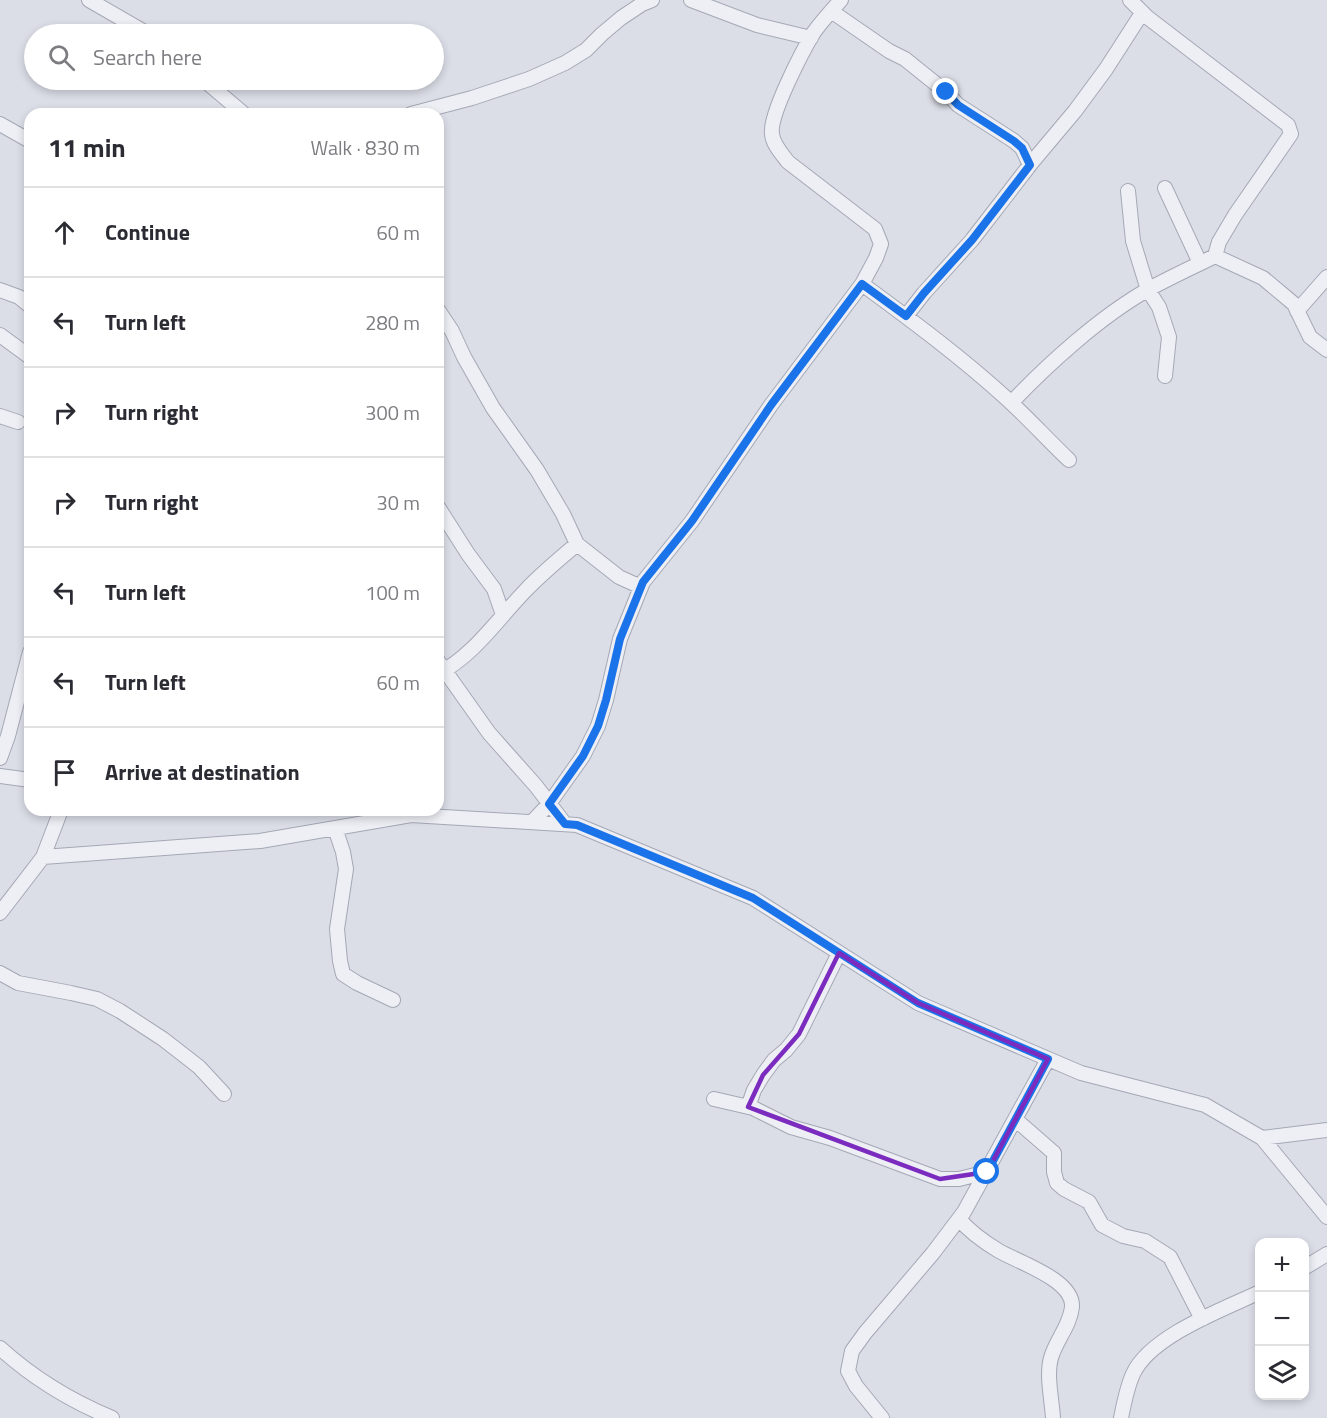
<!DOCTYPE html>
<html lang="en">
<head>
<meta charset="utf-8">
<style>
	:root { --surface:#fff; --page:#f2f2f3; --text:#2b2b33; --muted:#7c7c81; --line:#e1e1e2 }
	body { margin:0; font-family:"Titillium Web",sans-serif; background:var(--page); color:var(--text) }
	.controls { position:absolute; right:18px; bottom:18px; display:grid; overflow:hidden; border-radius:12px; box-shadow:0 3px 9px #0003 }
	.controls button { width:54px; height:54px; display:grid; place-items:center; padding:0; border:0; border-bottom:2px solid var(--line); background:var(--surface); color:var(--text); font:30px sans-serif }
	.stop { position:absolute; width:18px; height:18px; margin:-14px; border:4px solid #1a73e8; border-radius:50%; background:#fff }
	.stop.end { background:#1a73e8; border-color:#fff; box-shadow:0 2px 6px #0008 }
	.list { margin:0; padding:0; list-style:none }
	h2 { display:flex; justify-content:space-between; align-items:center; height:78px; margin:0; padding:0 24px; font-size:26px }
	h2 small { font-size:20px; font-weight:400; color:var(--muted) }
	.list li { display:grid; grid-template-columns:39px 1fr auto; gap:18px; align-items:center; box-sizing:border-box; height:90px; padding:0 24px; border-top:2px solid var(--line) }
	.list b { display:block; font-size:22px; white-space:nowrap }
	.list em { font-size:20px; font-style:normal; color:var(--muted) }
	.icon { flex:none; width:33px; height:33px; fill:none; stroke:currentColor; stroke-width:2; stroke-linecap:round; stroke-linejoin:round }
	.map { position:relative; flex:none; width:1327px; height:1418px; overflow:hidden }
	.search { position:absolute; background:var(--surface); box-shadow:0 3px 9px #0003; left:24px; top:24px; width:420px; height:66px; display:flex; align-items:center; gap:15px; box-sizing:border-box; padding:0 21px; border-radius:33px; color:var(--muted); font-size:22px }
	.panel { position:absolute; background:var(--surface); box-shadow:0 3px 9px #0003; left:24px; top:108px; width:420px; height:708px; border-radius:18px }
	.map>svg:first-child { display:block }
	.lines { fill:none; stroke-linecap:round; stroke-linejoin:round }
	.minor-casing { stroke:#a4a8b5; stroke-width:16 }
	.minor { stroke:#eeeff5; stroke-width:14 }
	.route { stroke:#1a73e8; stroke-width:8 }
	.marked { fill:none; stroke:#7b2cbf; stroke-width:4.5; stroke-linejoin:round }
</style>
</head>
<body>
<div class="map">
<svg width="1327" height="1418" viewBox="0 0 1327 1418">
	<rect width="100%" height="100%" fill="#dbdee7"/>
	<g class="lines">
		<!-- minor casing -->
		<g class="minor-casing">
			<path id="minor" d="M89 0 148 34
				M691 0 757 25 811 38
				M1130 0 1147 17 1288 125 1291 134 1235 215 1219 242 1215 256
				M831 11 889 51 905 59 946 92 958 105 1014 141 1022 148 1030 165
				M204 80 244 114
				M411 114 472 98 529 79 565 63 586 50 602 34 621 18 642 4 652 0
				M0 124 30 141
				M1165 188 1200 263
				M1128 191 1133 241 1148 290 1159 307 1169 337 1165 376
				M862 284C911 320 961 357 1006 398 1028 418 1048 440 1069 460
				M0 290 19 297 30 306
				M438 310 452 331 464 357 493 408 537 470 563 514 577 544 619 577 641 587
				M1297 311 1327 277
				M906 316 924 293 972 240 1033 161 1075 111 1106 69 1142 13
				M0 335 30 357
				M1011 403C1049 363 1101 316 1149 289 1171 277 1193 267 1215 256L1263 278 1294 304 1310 337 1327 350
				M0 416 18 422
				M438 507 468 554 494 589 503 615
				M438 661 489 733 536 786 565 824
				M438 674C474 655 497 620 525 591 541 574 559 559 577 544
				M0 758 8 736 30 652
				M0 776 30 780
				M532 822 549 804 583 756 598 726 606 700 620 639 643 582 692 521 771 405 862 284 876 258 881 244 875 229 788 162C782 154 773 145 772 134 769 115 803 50 814 32 822 21 832 10 841 0
				M335 828 343 852 346 869 337 929 340 961 343 974 357 983 393 1000
				M43 857 260 841 411 815 577 825 753 898 918 1003 1081 1073 1205 1105 1262 1138 1327 1217
				M0 913 43 857 61 810
				M0 973 18 983 71 993 97 999 120 1011 163 1039 199 1067 224 1094
				M714 1099 753 1108 791 1127 830 1138 940 1179H959L987 1172
				M748 1107 754 1090 763 1075 774 1060 786 1050 799 1034 839 953
				M1015 1119 1054 1153V1172L1057 1183 1064 1189 1089 1202 1102 1225 1123 1236 1145 1241 1170 1257 1202 1319
				M1262 1138 1327 1130
				M959 1219C970 1232 984 1242 999 1251 1018 1262 1074 1280 1072 1307 1070 1326 1056 1340 1051 1358 1046 1375 1052 1400 1053 1418
				M1304 1268 1327 1254
				M0 1348C33 1378 71 1401 112 1418
				M882 1418 856 1386 848 1371 852 1351 865 1333 933 1253 964 1212 1048 1059
				M1121 1418C1124 1403 1127 1387 1133 1374 1150 1336 1224 1309 1260 1292"/>
		</g>
		<!-- minor -->
		<use href="#minor" class="minor"/>
	</g>
	<g class="lines">
		<!-- route -->
		<path class="route" d="M946 92 958 105 1014 141 1022 148 1030 165 972 240 924 293 906 316 862 284 771 405 692 521 643 582 620 639 606 700 598 726 583 756 549 804 565 824 577 825 753 898 918 1003 1048 1059 987 1172"/>
	</g>
	<!-- marked area -->
	<path class="marked" d="M839 953 918 1003 1048 1059 987 1172 940 1179 748 1107 763 1075 799 1034Z"/>
</svg>
<div class="controls">
<button>+</button>
<button>−</button>
<button><svg class="icon" aria-label="layers" viewBox="0 0 24 24"><path d="M12 4l9 5-9 5-9-5zM3 14l9 5 9-5"/></svg></button>
</div>
<div class="stop" style="left:987px;top:1172px"></div>
<div class="stop end" style="left:946px;top:92px"></div>
<div class="search"><svg class="icon" aria-label="search" viewBox="0 0 24 24"><circle cx="10" cy="10" r="6"/><path d="M15 15l6 6"/></svg>Search here</div>
<section class="panel">
<h2>11 min<small>Walk · 830 m</small></h2>
<ul class="list">
<li><svg class="icon" aria-label="ahead" viewBox="0 0 24 24"><path d="M12 20V5M6 11l6-6 6 6"/></svg><div><b>Continue</b></div><em>60 m</em></li>
<li><svg class="icon" aria-label="left" viewBox="0 0 24 24"><path d="M17 20v-9H6M10 6l-5 5 5 5"/></svg><div><b>Turn left</b></div><em>280 m</em></li>
<li><svg class="icon" aria-label="right" viewBox="0 0 24 24"><path d="M7 20v-9h11M14 6l5 5-5 5"/></svg><div><b>Turn right</b></div><em>300 m</em></li>
<li><svg class="icon" aria-label="right" viewBox="0 0 24 24"><path d="M7 20v-9h11M14 6l5 5-5 5"/></svg><div><b>Turn right</b></div><em>30 m</em></li>
<li><svg class="icon" aria-label="left" viewBox="0 0 24 24"><path d="M17 20v-9H6M10 6l-5 5 5 5"/></svg><div><b>Turn left</b></div><em>100 m</em></li>
<li><svg class="icon" aria-label="left" viewBox="0 0 24 24"><path d="M17 20v-9H6M10 6l-5 5 5 5"/></svg><div><b>Turn left</b></div><em>60 m</em></li>
<li><svg class="icon" aria-label="arrive" viewBox="0 0 24 24"><path d="M6 21V4h12l-3 4 3 4H6"/></svg><div><b>Arrive at destination</b></div></li>
</ul>
</section>
</div>
</body>
</html>
